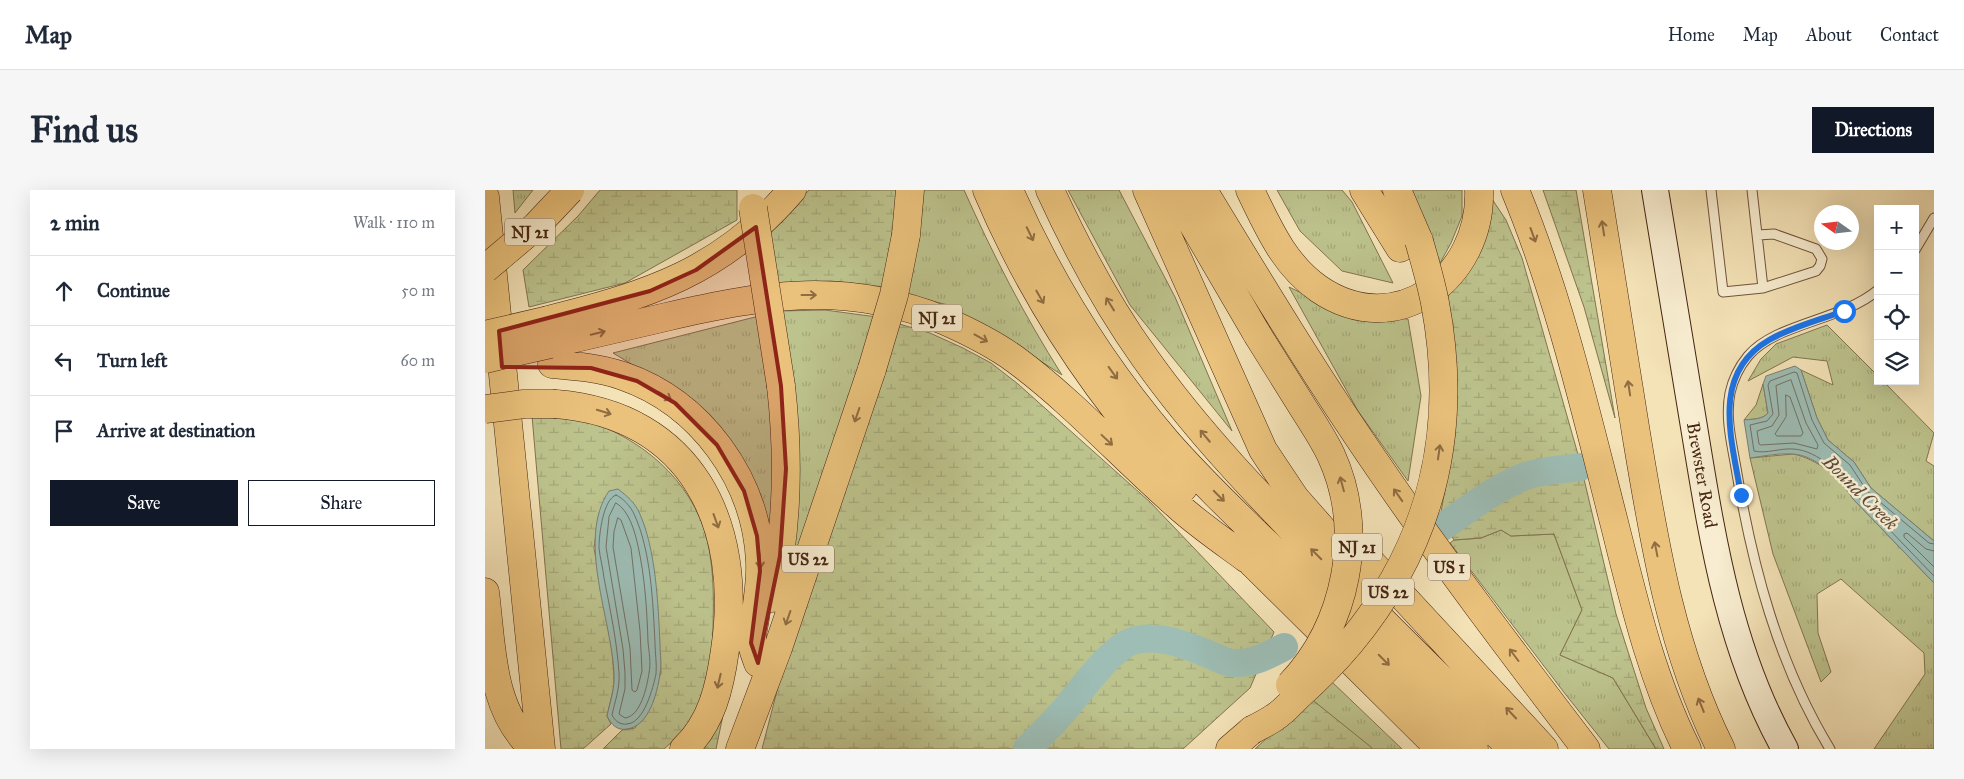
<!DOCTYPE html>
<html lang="en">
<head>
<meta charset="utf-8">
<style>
	:root { --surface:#fff; --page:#f6f6f7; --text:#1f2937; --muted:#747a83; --line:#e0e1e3; --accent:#111827 }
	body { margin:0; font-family:"IM FELL Great Primer",serif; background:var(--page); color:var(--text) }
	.controls { position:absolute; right:15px; top:15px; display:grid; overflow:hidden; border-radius:0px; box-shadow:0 5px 20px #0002 }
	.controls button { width:45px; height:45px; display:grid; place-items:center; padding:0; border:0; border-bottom:1px solid var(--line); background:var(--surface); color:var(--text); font:25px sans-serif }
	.compass { position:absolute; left:1329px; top:15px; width:45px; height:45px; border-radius:50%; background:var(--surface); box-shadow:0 5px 20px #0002; rotate:284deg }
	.stop { position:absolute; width:15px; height:15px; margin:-11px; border:4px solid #1a73e8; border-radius:50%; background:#fff }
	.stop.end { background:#1a73e8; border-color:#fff; box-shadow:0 1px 5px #0008 }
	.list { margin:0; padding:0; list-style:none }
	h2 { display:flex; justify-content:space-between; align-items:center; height:65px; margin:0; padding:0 20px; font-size:21px }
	h2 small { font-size:16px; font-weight:400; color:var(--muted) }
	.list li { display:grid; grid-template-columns:32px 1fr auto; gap:15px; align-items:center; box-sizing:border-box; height:70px; padding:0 20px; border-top:1px solid var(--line) }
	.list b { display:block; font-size:19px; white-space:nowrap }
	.list em { font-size:16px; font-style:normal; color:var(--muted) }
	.actions { display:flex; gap:10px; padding:15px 20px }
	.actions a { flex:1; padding:11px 0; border:1px solid var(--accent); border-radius:0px; text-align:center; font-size:18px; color:var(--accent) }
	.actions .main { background:var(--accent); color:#fff }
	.icon { flex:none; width:28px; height:28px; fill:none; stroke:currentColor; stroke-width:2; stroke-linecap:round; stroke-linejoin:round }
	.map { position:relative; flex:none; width:1449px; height:559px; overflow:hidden; border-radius:0px }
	header { display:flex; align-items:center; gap:30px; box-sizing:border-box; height:70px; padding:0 25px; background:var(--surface); border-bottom:1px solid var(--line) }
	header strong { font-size:24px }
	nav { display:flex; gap:28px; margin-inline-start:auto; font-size:18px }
	.intro { display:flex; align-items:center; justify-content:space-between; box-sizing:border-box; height:120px; padding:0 30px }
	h1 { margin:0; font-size:35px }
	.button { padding:12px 22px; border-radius:0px; background:var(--accent); color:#fff; font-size:18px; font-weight:700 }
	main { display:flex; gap:30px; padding:0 30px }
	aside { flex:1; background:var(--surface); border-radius:0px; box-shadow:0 5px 20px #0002 }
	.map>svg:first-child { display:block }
	.grass { fill:url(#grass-tufts); stroke:#827450 }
	.wetland { fill:url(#wetland-marsh); stroke:#827450 }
	.water { fill:#9dbdb5; stroke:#7a8074 }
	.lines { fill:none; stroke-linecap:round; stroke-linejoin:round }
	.shore { stroke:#727164; stroke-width:1 }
	.river { stroke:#9dbdb5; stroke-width:28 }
	.lane-casing { stroke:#72543c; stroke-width:11 }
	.secondary-casing { stroke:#462513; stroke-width:28 }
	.highway-casing { stroke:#462513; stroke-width:29 }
	.lane { stroke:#f8edd0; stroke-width:9 }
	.secondary { stroke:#f8edd0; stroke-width:26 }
	.highway { stroke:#eac27c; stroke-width:28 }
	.highway-bridge-casing { stroke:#462513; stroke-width:29; stroke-linecap:butt }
	.highway-bridge { stroke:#eac27c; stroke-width:28 }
	.oneway { stroke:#906c42 }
	.route { stroke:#1a73e8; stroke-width:6 }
	.marked { fill:#8f2418; fill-opacity:0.2; stroke:#8f2418; stroke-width:4; stroke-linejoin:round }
	.labels { text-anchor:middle; stroke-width:5; stroke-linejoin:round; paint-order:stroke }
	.shield { fill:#f8edd0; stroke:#7b614c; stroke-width:1 }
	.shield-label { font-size:16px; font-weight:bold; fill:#462513 }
	.street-label { font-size:18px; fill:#462513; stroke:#f8edd0 }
	.water-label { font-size:19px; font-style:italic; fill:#5c4b3c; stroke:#f8edd0 }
</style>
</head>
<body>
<header>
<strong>Map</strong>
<nav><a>Home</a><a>Map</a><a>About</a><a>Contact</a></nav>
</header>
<div class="intro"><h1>Find us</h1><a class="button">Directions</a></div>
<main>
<aside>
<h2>2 min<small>Walk · 110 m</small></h2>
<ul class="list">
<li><svg class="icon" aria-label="ahead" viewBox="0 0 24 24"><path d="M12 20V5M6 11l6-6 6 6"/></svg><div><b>Continue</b></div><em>50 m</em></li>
<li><svg class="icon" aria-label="left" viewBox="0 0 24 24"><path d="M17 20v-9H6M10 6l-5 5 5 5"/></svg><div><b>Turn left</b></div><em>60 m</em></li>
<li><svg class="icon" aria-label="arrive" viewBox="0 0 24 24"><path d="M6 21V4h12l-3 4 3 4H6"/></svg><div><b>Arrive at destination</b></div></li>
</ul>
<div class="actions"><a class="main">Save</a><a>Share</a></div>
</aside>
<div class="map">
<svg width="1449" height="559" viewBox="0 0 1449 559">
	<defs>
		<pattern id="grass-tufts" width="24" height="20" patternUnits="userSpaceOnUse" patternTransform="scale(1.25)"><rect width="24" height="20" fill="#bdc38d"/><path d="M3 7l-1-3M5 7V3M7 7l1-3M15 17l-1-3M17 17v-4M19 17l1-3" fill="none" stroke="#a4a779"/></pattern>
		<pattern id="wetland-marsh" width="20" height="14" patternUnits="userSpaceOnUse" patternTransform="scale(1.25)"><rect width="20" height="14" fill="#bdc38d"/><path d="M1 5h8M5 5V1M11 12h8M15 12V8" fill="none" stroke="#a4a779"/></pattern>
	</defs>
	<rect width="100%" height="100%" fill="#f4e3b7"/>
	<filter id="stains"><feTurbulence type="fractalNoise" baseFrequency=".004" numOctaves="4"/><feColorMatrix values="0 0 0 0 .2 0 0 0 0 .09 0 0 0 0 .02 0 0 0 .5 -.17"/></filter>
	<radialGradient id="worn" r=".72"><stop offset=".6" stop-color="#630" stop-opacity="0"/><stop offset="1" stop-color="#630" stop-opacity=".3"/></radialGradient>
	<!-- grass -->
	<path class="grass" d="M28 0H48L30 23Z
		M438 0H479C508 65 539 125 577 185L528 153 478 126 471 117 420 104Z
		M583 0H634L690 107 747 241 645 115Z
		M792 0H857L867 12 908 93 857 81 815 41Z
		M924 0H977V26L966 53 954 75Z
		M804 97 865 126 923 129 936 206 923 291 873 221Z
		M340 120 392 127 293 422 295 121Z
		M274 126 287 206 291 309 281 357 198 205 128 163Z
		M1342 135 1393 186V191H1398L1449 243 1441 271 1449 276V351L1386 298 1369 272 1343 250 1332 228 1316 180 1348 195 1342 171 1308 167 1263 191 1276 169 1291 154Z
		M1278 194 1283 223C1277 230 1267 229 1259 230L1271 215Z
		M1308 264C1333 269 1355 288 1368 309L1449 393V559H1389L1440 484 1439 463 1356 389 1332 404 1333 443 1346 482 1336 492 1288 364 1265 268Z
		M1016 340 1026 346 1069 344 1097 420 1075 465 1128 488 1171 559H1124L1081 505 965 353 969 350 996 348Z
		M846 491 917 559H887L825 508Z"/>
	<!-- wetland -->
	<path class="wetland" d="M115 0H252V30L140 93 44 117 38 80 93 26Z
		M324 0H416L400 97 346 91 291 94 282 45Z
		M1058 0H1091L1130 228 1099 117Z
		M1007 9 1021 30 1037 68 1094 268 1131 424 1161 518 1179 559H1171L1128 488 1075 465 1097 420 1069 344 1026 346 1016 340 996 348 969 350 955 327 970 245 961 110 999 45Z
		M411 133 445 143 478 158 506 173 533 194 665 312 789 442 765 498 698 559H277L302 462Z
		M47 226C59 226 74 223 85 226 144 240 199 280 219 339 229 371 229 405 228 437 226 491 221 523 179 559H118L137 540 150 538 176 483 169 391 114 323 109 358 127 461 129 485V496L122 526 126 534 98 559H76Z
		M825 508 886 557 887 559H770Z
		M238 525 231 559H214Z"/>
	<!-- water -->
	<path class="water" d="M1310 176 1316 180 1332 228 1343 250 1369 272 1386 298 1449 351V393L1368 309C1356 290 1331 265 1308 264 1294 263 1279 266 1265 268L1259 230C1267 229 1277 230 1283 223L1278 194 1281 186Z
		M133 299C141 305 150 313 154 322 171 359 173 413 175 454 175 464 177 475 175 484 172 504 164 536 142 539 132 541 126 534 122 526 125 512 130 498 129 484 127 430 91 349 124 301Z"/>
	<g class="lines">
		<!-- shore -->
		<path class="shore" d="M1306 190 1321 233 1333 255 1332 259 1309 253 1276 255 1274 254 1272 241 1287 236 1294 225 1291 196Z
			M1301 205 1305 207 1318 243 1316 246H1292L1290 244 1301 227Z
			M131 305C138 308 146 317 149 324 166 360 168 413 170 453 170 463 172 474 171 484 168 498 159 533 142 534 135 535 130 531 127 525 130 511 135 498 134 483 132 451 125 419 119 388 118 378 115 368 114 358 114 345 118 309 131 305Z
			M131 313C144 320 150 342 153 356 160 387 162 421 163 452 164 462 166 473 164 483 162 496 156 526 140 528L134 524 140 499V483L138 459 121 357 124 327Z
			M133 328 136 330 146 358 155 441 157 481 152 500 150 502 147 500 145 458 128 357 129 342Z
			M1449 354 1444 353 1382 301 1365 275 1339 253 1327 230 1312 183 1309 182 1285 191 1283 195 1288 224 1282 231 1265 235 1269 261C1281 264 1295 258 1308 259 1333 260 1359 286 1372 306L1449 386
			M1449 361 1441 359 1422 343 1419 344V347L1449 377"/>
		<!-- river -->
		<path class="river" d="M956 338C982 320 1009 299 1038 287 1056 280 1076 280 1095 277
			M542 559C556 545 569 532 582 517 597 499 624 461 645 452 669 442 701 455 723 464 731 467 739 472 748 473 767 474 782 466 799 457"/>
		<!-- lane casing -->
		<g class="lane-casing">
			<path id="lane" d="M1226 0 1238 102 1278 98 1267 0
				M1273 45 1289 44 1331 59 1337 69 1335 76 1331 81 1278 98
				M1430 60 1449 28
				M1345 559C1293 474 1267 375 1251 278 1247 254 1240 228 1245 203 1248 189 1254 177 1263 166 1291 133 1356 131 1393 100"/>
		</g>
		<!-- secondary casing -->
		<g class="secondary-casing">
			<path id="secondary" d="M1170 0C1183 81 1197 162 1210 243 1228 353 1245 461 1300 559"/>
		</g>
		<!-- highway casing -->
		<g class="highway-casing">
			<path id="highway" d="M502 0C549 111 616 211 698 298
				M524 0C564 91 617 176 682 252 723 299 770 342 815 386 873 444 931 501 989 559
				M565 0C592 59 622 115 660 168 713 243 777 309 842 375 903 437 965 498 1027 559
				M662 0 778 260 810 308 875 382
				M688 0 772 144
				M718 0C775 94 832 188 895 279 960 374 1031 467 1101 559
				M765 0C783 37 799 75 834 99 912 152 997 87 994 0
				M879 0 915 58
				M912 0 934 51
				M1030 0C1075 109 1101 223 1130 336 1149 412 1167 489 1202 559
				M1112 0C1125 81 1138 162 1151 243 1169 351 1186 460 1236 559
				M0 7 56 559
				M421 45 425 0
				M63 130C163 105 237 82 307 0
				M65 154C104 145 143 136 181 127 280 104 360 91 458 130 483 141 508 153 531 170 589 213 638 268 693 316 714 335 739 352 762 369
				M67 174C91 176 115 178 138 186 216 213 271 289 275 371 276 390 273 409 270 428 269 436 266 447 267 454 268 460 271 467 273 473
				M71 214C207 225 259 335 240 460 235 496 227 533 199 559
				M870 355 1059 559
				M750 356 955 559
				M0 402C7 456 5 521 49 559
				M287 408C303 338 304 267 296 196
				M255 559 293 458 387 179
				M745 559 767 540"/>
		</g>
		<!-- lane -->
		<use href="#lane" class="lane"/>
		<!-- secondary -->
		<use href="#secondary" class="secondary"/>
		<!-- highway -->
		<use href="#highway" class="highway"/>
		<!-- highway-bridge casing -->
		<g class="highway-bridge-casing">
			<path id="highway-bridge" d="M268 18 296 196
				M0 79 51 36 85 0
				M772 144C787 168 802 192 817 216 827 232 838 248 846 265 881 341 862 435 805 495
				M0 145 63 130
				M0 169 65 154
				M387 179 409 105 421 45
				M0 219 39 214H71
				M767 540C775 536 783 532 790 527 798 522 805 514 812 507 831 490 849 472 865 453 948 353 974 240 950 113 946 92 940 72 934 51"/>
		</g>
		<!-- highway-bridge -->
		<use href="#highway-bridge" class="highway-bridge"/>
	</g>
	<!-- one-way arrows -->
	<defs><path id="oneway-shaft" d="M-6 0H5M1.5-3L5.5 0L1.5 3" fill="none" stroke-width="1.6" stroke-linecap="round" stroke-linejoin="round" transform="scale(1.25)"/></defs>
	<g class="oneway">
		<use href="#oneway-shaft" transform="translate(1118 38) rotate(-99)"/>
		<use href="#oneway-shaft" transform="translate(545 44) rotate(64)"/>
		<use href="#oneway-shaft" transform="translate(1048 45) rotate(70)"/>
		<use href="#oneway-shaft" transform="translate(324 105)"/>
		<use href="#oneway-shaft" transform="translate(555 107) rotate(60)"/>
		<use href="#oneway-shaft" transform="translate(625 114) rotate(-122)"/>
		<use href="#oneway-shaft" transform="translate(113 143) rotate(-13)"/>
		<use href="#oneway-shaft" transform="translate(496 148) rotate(29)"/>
		<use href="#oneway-shaft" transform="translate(628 183) rotate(54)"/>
		<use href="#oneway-shaft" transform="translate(1144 198) rotate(-99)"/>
		<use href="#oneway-shaft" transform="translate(180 206) rotate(32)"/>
		<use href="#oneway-shaft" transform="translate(119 222) rotate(17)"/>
		<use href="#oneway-shaft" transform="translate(372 225) rotate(109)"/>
		<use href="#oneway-shaft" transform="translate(720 246) rotate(-130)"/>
		<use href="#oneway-shaft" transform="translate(622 250) rotate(43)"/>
		<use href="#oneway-shaft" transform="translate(954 262) rotate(-82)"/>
		<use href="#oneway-shaft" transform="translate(857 294) rotate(-105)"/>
		<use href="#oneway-shaft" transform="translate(913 305) rotate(-125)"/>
		<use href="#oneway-shaft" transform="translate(734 306) rotate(45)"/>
		<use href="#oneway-shaft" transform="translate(231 331) rotate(70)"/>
		<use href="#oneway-shaft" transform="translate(1171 359) rotate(-101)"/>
		<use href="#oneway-shaft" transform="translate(831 364) rotate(-135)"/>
		<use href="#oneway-shaft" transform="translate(275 371) rotate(87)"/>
		<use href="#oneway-shaft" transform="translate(303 428) rotate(109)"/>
		<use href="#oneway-shaft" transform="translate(1029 465) rotate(-127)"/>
		<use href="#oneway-shaft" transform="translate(899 470) rotate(45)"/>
		<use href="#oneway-shaft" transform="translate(234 491) rotate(103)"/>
		<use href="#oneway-shaft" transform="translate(1216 515) rotate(-112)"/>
		<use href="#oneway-shaft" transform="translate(1026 523) rotate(-133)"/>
	</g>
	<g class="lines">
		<!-- route -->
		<path class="route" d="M1256 305C1247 250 1225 184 1284 150 1306 137 1334 130 1359 121"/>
	</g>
	<!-- marked area -->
	<path class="marked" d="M271 37 296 196 301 279 295 366 273 473 266 453 275 381 272 346 259 301 232 255 190 213 152 191 106 178 17 177 14 141 165 101 211 80Z"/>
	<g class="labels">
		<!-- shield labels -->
		<g class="shield">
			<rect x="20" y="28.5" width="50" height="27" rx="4"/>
			<rect x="427" y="114.5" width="50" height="27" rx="4"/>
			<rect x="847" y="343.5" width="50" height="27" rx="4"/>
			<rect x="297" y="355.5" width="52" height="27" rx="4"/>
			<rect x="943" y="363.5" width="42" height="27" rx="4"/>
			<rect x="877" y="388.5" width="52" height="27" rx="4"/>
		</g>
		<g class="shield-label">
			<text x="45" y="48">NJ 21</text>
			<text x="452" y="134">NJ 21</text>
			<text x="872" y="363">NJ 21</text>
			<text x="323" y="375">US 22</text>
			<text x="964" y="383">US 1</text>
			<text x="903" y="408">US 22</text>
		</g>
		<!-- street labels -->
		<g class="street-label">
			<text transform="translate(1217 285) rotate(80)" y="6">Brewster Road</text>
		</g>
		<!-- water labels -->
		<g class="water-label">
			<text transform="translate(1376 302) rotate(45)" y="7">Bound Creek</text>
		</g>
	</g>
	<rect width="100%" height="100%" filter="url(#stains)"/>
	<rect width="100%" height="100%" fill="url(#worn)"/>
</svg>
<div class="controls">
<button>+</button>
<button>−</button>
<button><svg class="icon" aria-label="locate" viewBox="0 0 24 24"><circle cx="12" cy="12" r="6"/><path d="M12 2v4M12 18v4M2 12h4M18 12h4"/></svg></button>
<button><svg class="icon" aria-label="layers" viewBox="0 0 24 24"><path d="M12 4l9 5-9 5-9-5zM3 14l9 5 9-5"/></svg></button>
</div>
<svg class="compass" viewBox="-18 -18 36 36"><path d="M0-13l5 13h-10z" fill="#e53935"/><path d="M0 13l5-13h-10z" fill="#747a83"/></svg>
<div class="stop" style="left:1359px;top:121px"></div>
<div class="stop end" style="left:1256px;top:305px"></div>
</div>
</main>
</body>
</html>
